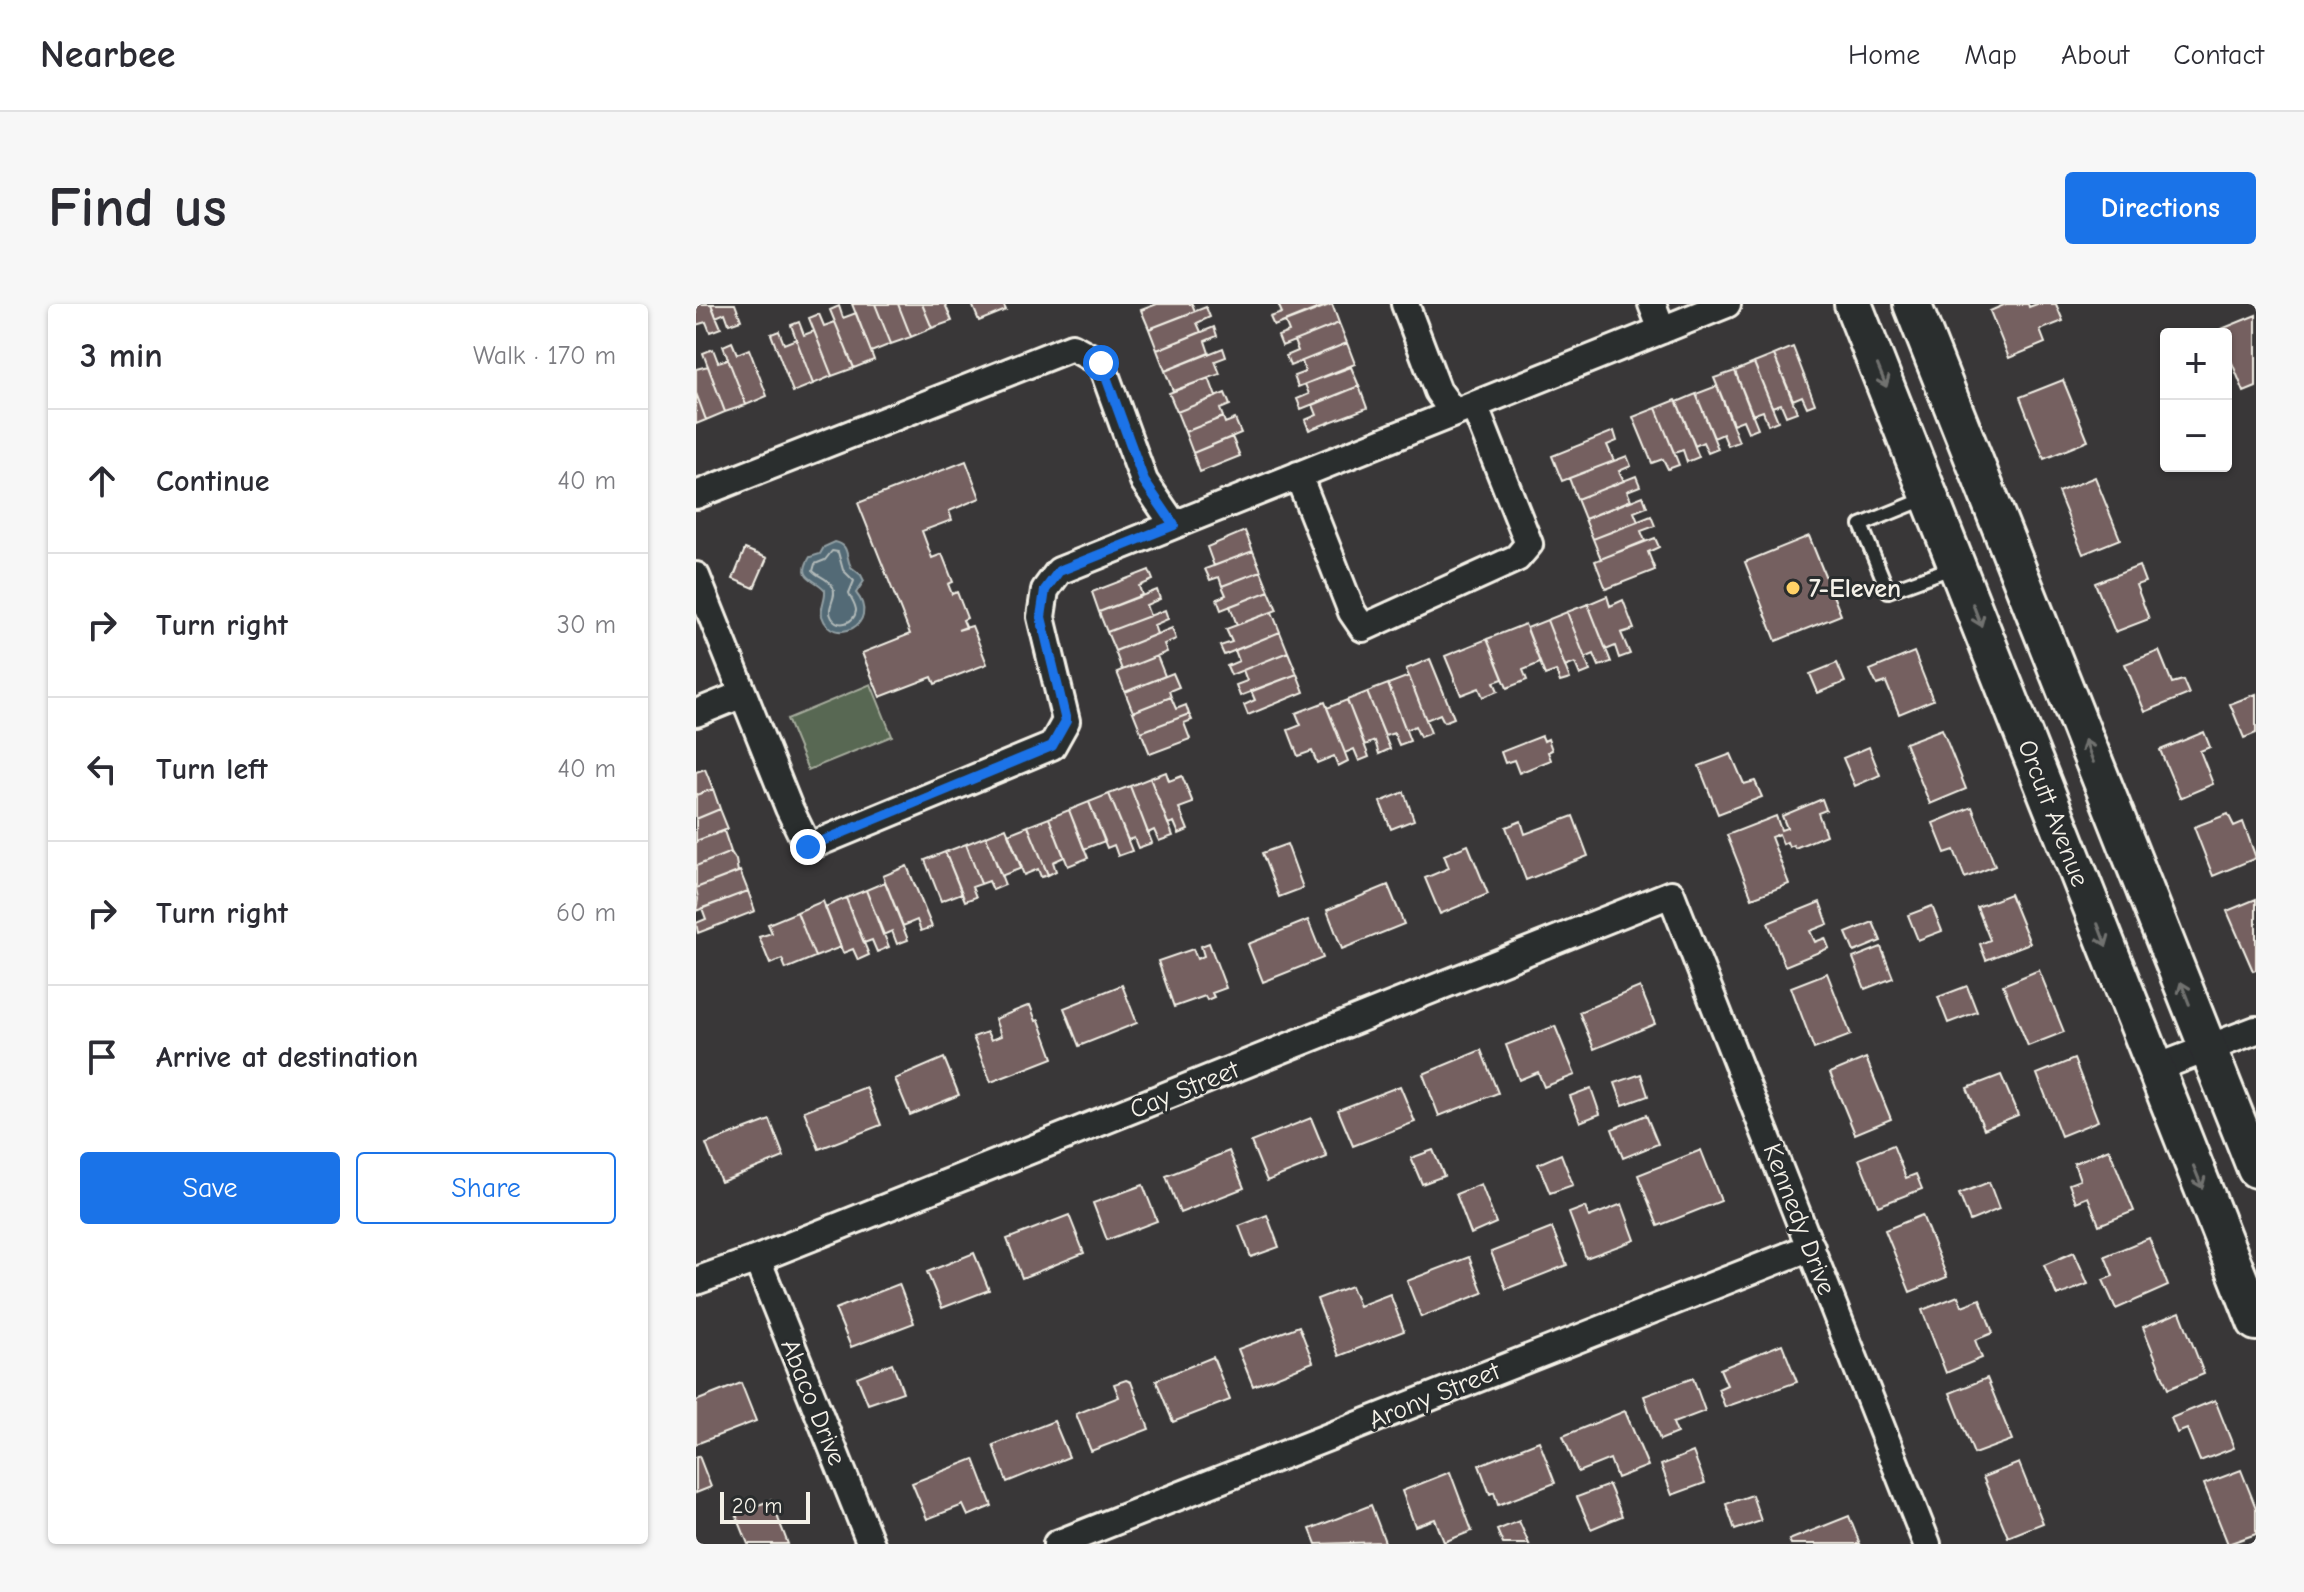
<!DOCTYPE html>
<html lang="en">
<head>
<meta charset="utf-8">
<style>
	:root { --surface:#fff; --page:#f7f7f7; --text:#2b2b33; --muted:#7c7c81; --line:#e1e1e2; --accent:#1a73e8 }
	body { margin:0; font-family:"Comic Neue",sans-serif; background:var(--page); color:var(--text) }
	.controls { position:absolute; right:24px; top:24px; display:grid; overflow:hidden; border-radius:8px; box-shadow:0 2px 6px #0004 }
	.controls button { width:72px; height:72px; display:grid; place-items:center; padding:0; border:0; border-bottom:2px solid var(--line); background:var(--surface); color:var(--text); font:40px sans-serif }
	.scale { position:absolute; left:24px; bottom:20px; width:90px; box-sizing:border-box; padding-left:8px; border:4px solid #f4f1e8; border-top:0; font-size:22px; line-height:28px; white-space:nowrap; color:#f4f1e8; -webkit-text-stroke:6px #2a2d2e; paint-order:stroke }
	.stop { position:absolute; width:24px; height:24px; margin:-18px; border:6px solid #1a73e8; border-radius:50%; background:#fff }
	.stop.end { background:#1a73e8; border-color:#fff; box-shadow:0 2px 8px #0008 }
	.list { margin:0; padding:0; list-style:none }
	h2 { display:flex; justify-content:space-between; align-items:center; height:104px; margin:0; padding:0 32px; font-size:34px }
	h2 small { font-size:26px; font-weight:400; color:var(--muted) }
	.list li { display:grid; grid-template-columns:52px 1fr auto; gap:24px; align-items:center; box-sizing:border-box; height:144px; padding:0 32px; border-top:2px solid var(--line) }
	.list b { display:block; font-size:30px; white-space:nowrap }
	.list em { font-size:26px; font-style:normal; color:var(--muted) }
	.actions { display:flex; gap:16px; padding:24px 32px }
	.actions a { flex:1; padding:18px 0; border:2px solid var(--accent); border-radius:8px; text-align:center; font-size:28px; color:var(--accent) }
	.actions .main { background:var(--accent); color:#fff }
	.icon { flex:none; width:44px; height:44px; fill:none; stroke:currentColor; stroke-width:2; stroke-linecap:round; stroke-linejoin:round }
	.map { position:relative; flex:none; width:1560px; height:1240px; overflow:hidden; border-radius:8px }
	header { display:flex; align-items:center; gap:48px; box-sizing:border-box; height:112px; padding:0 40px; background:var(--surface); border-bottom:2px solid var(--line) }
	header strong { font-size:38px }
	nav { display:flex; gap:44px; margin-inline-start:auto; font-size:28px }
	.intro { display:flex; align-items:center; justify-content:space-between; box-sizing:border-box; height:192px; padding:0 48px }
	h1 { margin:0; font-size:56px }
	.button { padding:20px 36px; border-radius:8px; background:var(--accent); color:#fff; font-size:28px; font-weight:700 }
	main { display:flex; gap:48px; padding:0 48px }
	aside { flex:1; background:var(--surface); border-radius:8px; box-shadow:0 2px 6px #0004 }
	.map>svg:first-child { display:block }
	.green { fill:#586852; stroke:#a6ac9d; stroke-width:2 }
	.water { fill:#526a76; stroke:#93a0a4; stroke-width:2 }
	.lines { fill:none; stroke-linecap:round; stroke-linejoin:round }
	.shore { stroke:#b3bbba; stroke-width:2 }
	.building { fill:#746160; stroke:#f4f1e8; stroke-width:2 }
	.service-casing { stroke:#f4f1e8; stroke-width:18 }
	.minor-casing { stroke:#f4f1e8; stroke-width:32 }
	.secondary-casing { stroke:#f4f1e8; stroke-width:42 }
	.service { stroke:#2a2d2e; stroke-width:12 }
	.minor { stroke:#2a2d2e; stroke-width:26 }
	.secondary { stroke:#2a2d2e; stroke-width:36 }
	.oneway { stroke:#71726f }
	.route { stroke:#1a73e8; stroke-width:10 }
	.poi-dot { fill:#ffd166; stroke:#2a2d2e; stroke-width:3 }
	.labels { text-anchor:middle; stroke-width:6; stroke-linejoin:round; paint-order:stroke }
	.poi-label { font-size:26px; font-weight:bold; fill:#f4f1e8; stroke:#2a2d2e; text-anchor:start }
	.street-label { font-size:26px; fill:#f4f1e8; stroke:#2a2d2e }
</style>
</head>
<body>
<header>
<strong>Nearbee</strong>
<nav><a>Home</a><a>Map</a><a>About</a><a>Contact</a></nav>
</header>
<div class="intro"><h1>Find us</h1><a class="button">Directions</a></div>
<main>
<aside>
<h2>3 min<small>Walk · 170 m</small></h2>
<ul class="list">
<li><svg class="icon" aria-label="ahead" viewBox="0 0 24 24"><path d="M12 20V5M6 11l6-6 6 6"/></svg><div><b>Continue</b></div><em>40 m</em></li>
<li><svg class="icon" aria-label="right" viewBox="0 0 24 24"><path d="M7 20v-9h11M14 6l5 5-5 5"/></svg><div><b>Turn right</b></div><em>30 m</em></li>
<li><svg class="icon" aria-label="left" viewBox="0 0 24 24"><path d="M17 20v-9H6M10 6l-5 5 5 5"/></svg><div><b>Turn left</b></div><em>40 m</em></li>
<li><svg class="icon" aria-label="right" viewBox="0 0 24 24"><path d="M7 20v-9h11M14 6l5 5-5 5"/></svg><div><b>Turn right</b></div><em>60 m</em></li>
<li><svg class="icon" aria-label="arrive" viewBox="0 0 24 24"><path d="M6 21V4h12l-3 4 3 4H6"/></svg><div><b>Arrive at destination</b></div></li>
</ul>
<div class="actions"><a class="main">Save</a><a>Share</a></div>
</aside>
<div class="map">
<svg width="1560" height="1240" viewBox="0 0 1560 1240">
	<rect width="100%" height="100%" fill="#393738"/>
	<filter id="ink" filterUnits="userSpaceOnUse"><feTurbulence type="fractalNoise" baseFrequency=".0125" numOctaves="2"/><feDisplacementMap in="SourceGraphic" scale="16" xChannelSelector="R" yChannelSelector="G"/><feConvolveMatrix kernelMatrix="1 2 1 2 8 2 1 2 1" color-interpolation-filters="sRGB"/></filter>
	<g filter="url(#ink)">
		<!-- green -->
		<path class="green" d="M175 380 196 432 112 466 91 415Z"/>
		<!-- water -->
		<path class="water" d="M139 238C154 241 149 252 155 263L165 271 168 277 160 289C186 320 136 344 126 312 124 302 130 295 129 286 119 274 100 275 114 253L124 250 128 243Z"/>
		<g class="lines">
			<!-- shore -->
			<path class="shore" d="M136 247 142 248 147 266 158 277 153 289C155 295 160 300 160 307 158 319 143 324 136 314 129 303 142 294 137 283 132 274 123 273 117 267L119 260 129 256Z"/>
		</g>
		<!-- building -->
		<path class="building" d="M0 0H15L25 24 14 28 10 18 0 21Z
			M15 0H39L45 16 33 20 29 9 20 13Z
			M156 0H179L195 40 175 48Z
			M179 0H202L215 33 195 40Z
			M202 0H226L236 24 215 33Z
			M226 0H249L256 17 236 24Z
			M276 0H307L310 6 283 17Z
			M461 0H496L499 7 453 25 445 6Z
			M582 0H633L578 22 574 13 586 9Z
			M636 0 643 19 586 42 582 32 593 28 589 18Z
			M1310 0H1332L1333 3 1341 0H1360L1367 17 1344 26 1349 39 1313 54 1294 7Z
			M143 2 147 14 160 9 178 56 158 64 134 6Z
			M510 3 514 13 501 19 505 28 461 46 453 25Z
			M123 10 128 22 139 18 158 64 136 72 113 14Z
			M1560 11V83L1548 88 1530 44V30H1525L1523 26Z
			M103 18 108 31 118 27 136 72 117 80 95 21Z
			M643 19 651 39 594 62 590 52 602 47 598 37Z
			M518 23 521 32 509 37 513 49 469 67 461 46Z
			M83 27 88 40 100 35 117 80 97 88 75 30Z
			M36 38 41 50 53 45 71 92 50 101 27 42Z
			M651 39 659 60 602 83 598 72 609 68 606 57Z
			M1097 43 1119 100 1111 103 1106 92 1097 96 1078 51Z
			M527 44 530 53 519 57 524 70 477 87 469 67Z
			M17 45 22 58 32 55 50 101 29 108 7 49Z
			M1078 51 1101 108 1090 112 1085 100 1076 103 1058 59Z
			M1058 59 1082 117 1072 121 1067 107 1056 111 1039 67Z
			M12 62 29 108 10 116 0 89V65Z
			M655 63 663 82 605 105 601 95 613 90 609 80Z
			M1039 67 1062 124 1052 128 1047 116 1037 120 1018 74Z
			M513 74 520 93 481 108 473 89Z
			M1367 76 1392 137 1348 155 1324 93Z
			M663 82 671 104 613 126 609 116 621 111 617 101Z
			M1021 82 1043 138 1032 142 1027 130 1018 134 1000 90Z
			M0 89 10 116 0 120Z
			M529 89 534 101 524 105 527 113 489 128 481 108Z
			M1000 90 1022 145 1012 149 1007 138 999 142 981 98Z
			M980 96 1003 153 991 158 987 146 978 149 960 104Z
			M960 104 983 161 972 165 967 155 956 159 937 113Z
			M527 113 529 119 539 115 545 129 497 149 489 128Z
			M918 127 921 137 911 141 918 157 866 177 856 152Z
			M536 133 544 152 504 168 497 149Z
			M931 152 935 162 923 167 928 177 881 195 873 174Z
			M270 157 284 194 253 207 256 216 226 227 236 254 246 250 257 278 252 280 256 290 261 288 271 314 267 316 270 323 262 326 276 322 291 360 239 380 236 373 184 393 166 349 214 330 162 199Z
			M940 172 944 182 931 187 935 196 889 215 881 195Z
			M1399 173 1424 235 1387 250 1362 188Z
			M947 192 951 203 938 208 942 218 897 235 889 215Z
			M955 212 959 222 945 227 949 237 905 255 897 235Z
			M549 227 557 247 518 262 511 243Z
			M1113 232 1145 311 1080 337 1049 258Z
			M959 234 963 243 952 248 959 266 910 285 899 257Z
			M49 245 71 254 58 284 37 275Z
			M557 247 565 267 526 282 523 273 514 276 509 265Z
			M1443 262 1449 278 1440 281 1453 315 1419 328 1399 279Z
			M453 266 457 276 443 282 446 291 403 308 396 288Z
			M565 267 573 287 525 306 521 295 530 291 526 282Z
			M461 286 464 295 450 301 454 312 411 328 403 308Z
			M573 287 581 306 541 321 534 302Z
			M911 292 914 302 927 296 938 325 925 329 934 350 923 354 919 342 910 346 892 300Z
			M892 300 915 358 903 362 898 350 889 354 871 308Z
			M469 306 472 315 458 321 461 330 419 347 411 328Z
			M576 308 584 328 528 351 524 342 536 338 530 325Z
			M871 308 894 367 884 371 879 359 869 363 851 316Z
			M851 316 874 375 864 378 860 367 849 371 831 324Z
			M829 320 844 359 827 366 831 376 811 384 791 335Z
			M476 324 480 335 468 340 471 348 426 366 419 347Z
			M584 328 592 348 535 371 531 362 543 357 539 346Z
			M791 335 807 375 798 378 802 387 787 393 783 384 765 391 749 352Z
			M1463 347 1476 379 1487 376 1493 390 1449 408 1429 360Z
			M592 348 601 370 544 392 540 381 551 377 547 366Z
			M1218 348 1237 396 1203 410 1190 378 1181 381 1174 366Z
			M461 352 469 372 429 388 421 368Z
			M734 355 758 414 748 418 744 410 730 416 710 365Z
			M1141 359 1149 378 1122 389 1114 370Z
			M477 369 483 383 473 387 475 393 437 408 429 388Z
			M601 370 608 388 552 411 548 401 559 396 555 387Z
			M713 372 735 429 724 433 719 422 710 426 692 380Z
			M692 380 714 437 703 441 698 429 689 432 671 388Z
			M671 388 694 445 683 450 679 437 669 441 651 396Z
			M1560 390V429L1548 434 1534 400Z
			M475 393 480 405 490 401 493 410 445 428 437 408Z
			M651 396 673 453 663 457 658 445 649 449 631 404Z
			M629 398 652 457 642 462 638 452 621 459 616 447 602 452 592 426 605 421 600 409Z
			M493 410 496 416 488 419 494 435 454 450 445 428Z
			M1246 425 1270 485 1234 500 1209 439Z
			M1508 428 1514 443 1504 447 1517 480 1484 494 1464 446Z
			M846 432 848 437 852 435 856 446 852 448 855 456 823 469 818 456 809 459 805 448Z
			M1173 443 1184 471 1159 482 1147 454Z
			M1035 450 1048 480 1059 477 1066 493 1022 510 1003 462Z
			M9 465 17 485 0 491V468Z
			M470 468 473 477 486 472 497 499 483 504 492 526 483 530 478 518 472 520 454 474Z
			M454 474 477 532 463 537 458 526 452 529 434 482Z
			M434 482 456 539 442 544 438 534 432 536 413 490Z
			M17 485 24 505 0 515V491Z
			M708 488 718 516 695 525 684 498Z
			M413 490 436 547 422 552 418 541 411 544 393 498Z
			M1126 495 1130 506 1122 509 1130 531 1099 544 1097 541 1093 543 1091 538 1087 540 1083 530 1075 533 1093 580 1056 594 1031 531 1080 512 1085 526 1091 524 1086 512Z
			M393 498 409 537 388 545 373 506Z
			M1276 503 1299 562 1269 574 1258 546 1249 549 1237 519Z
			M24 505 32 525 0 537V515Z
			M373 506 392 554 372 562 353 514Z
			M1532 510 1538 522 1547 518 1560 554 1517 572 1498 523Z
			M877 512 892 552 830 576 810 523 825 517 829 530Z
			M353 514 368 553 357 558 360 567 352 571 332 522Z
			M332 522 352 571 345 573 342 565 328 571 312 530Z
			M310 524 326 564 305 572 290 532Z
			M28 527 35 548 0 562V537Z
			M290 532 309 581 297 586 293 577 285 580 270 540Z
			M270 540 285 580 276 583 280 593 269 597 249 548Z
			M591 540 607 584 583 593 566 549Z
			M772 541 792 590 744 610 729 574 753 564 748 551Z
			M35 548 40 556 42 568 0 584V562Z
			M249 548 266 589 245 597 229 556Z
			M211 562 236 623 225 627 221 616 207 622 187 572Z
			M44 567 52 587 0 607 2 595 0 584Z
			M189 578 212 636 201 640 196 627 187 631 170 586Z
			M692 581 708 620 646 645 631 606Z
			M170 586 193 643 181 648 176 636 168 639 150 594Z
			M52 587 59 607 2 629 0 619 10 615 6 604Z
			M1314 590 1334 639 1290 656 1284 640 1294 636 1281 603Z
			M150 594 173 651 162 656 157 645 147 649 129 603Z
			M1560 595V666L1557 667 1531 607Z
			M127 597 145 643 119 653 101 608Z
			M1124 598 1132 620 1114 627 1119 638 1129 634 1133 644 1089 662 1072 619Z
			M1236 602 1246 627 1222 636 1212 611Z
			M101 608 119 653 90 665 86 655 74 660 63 633 76 629 72 620Z
			M612 616 627 654 567 678 552 640Z
			M1177 618 1185 637 1158 648 1150 629Z
			M513 639 530 684 516 689 518 693 511 696 509 692 478 703 462 657 497 645 501 655 508 652 505 642Z
			M1185 643 1197 674 1169 685 1157 654Z
			M1343 666 1368 728 1332 742 1307 681Z
			M1131 669 1155 731 1118 745 1095 683Z
			M426 681 441 719 383 742 368 704Z
			M1271 682 1281 708 1252 719 1242 693Z
			M944 683 959 720 898 745 883 708Z
			M334 701 340 717 343 716 357 754 295 778 277 733 291 728 295 736 305 732 299 715Z
			M859 722 879 771 848 783 842 768 823 776 810 741Z
			M785 746 802 789 743 812 727 770Z
			M248 754 263 791 214 811 199 775Z
			M1170 754 1195 815 1159 830 1134 769Z
			M1378 755 1402 817 1365 832 1341 770Z
			M945 770 952 792 927 801 919 779Z
			M1305 771 1322 811 1288 825 1271 784Z
			M704 782 719 818 657 842 642 806Z
			M170 783 185 821 123 845 108 807Z
			M895 784 904 810 884 818 874 792Z
			M950 811 962 840 927 854 916 825Z
			M615 814 631 853 571 877 555 838Z
			M74 816 88 853 25 878 10 840Z
			M1197 841 1210 874 1220 870 1226 885 1182 902 1163 855Z
			M1413 845 1438 907 1403 921 1392 893 1380 898 1373 880 1384 876 1378 859Z
			M737 846 748 872 726 880 715 854Z
			M1005 846 1025 897 962 922 942 871Z
			M533 847 548 884 484 909 470 872Z
			M865 850 877 881 854 889 842 860Z
			M1293 878 1303 905 1274 917 1263 890Z
			M785 880 800 919 775 930 760 890Z
			M447 881 461 917 411 936 397 899Z
			M926 900 939 936 890 954 873 909 889 903 893 913Z
			M373 911 388 949 326 974 311 935Z
			M571 911 583 943 555 953 543 922Z
			M1226 911 1251 973 1214 988 1189 926Z
			M856 924 871 961 810 985 795 948Z
			M1453 934 1472 982 1420 1005 1407 976 1417 972 1409 952Z
			M1378 948 1392 980 1361 992 1348 961Z
			M278 949 293 986 246 1004 231 968Z
			M773 953 787 989 725 1013 711 977Z
			M203 980 218 1019 155 1043 139 1005Z
			M655 982 663 1002 694 990 708 1027 643 1052 621 995Z
			M1262 992 1266 1002 1284 995 1297 1029 1279 1036 1286 1054 1250 1069 1226 1006Z
			M1484 1008 1508 1070 1472 1085 1447 1023Z
			M603 1022 617 1058 557 1082 542 1045Z
			M1086 1040 1101 1078 1029 1103 1022 1085 1031 1081 1024 1065Z
			M517 1053 534 1096 477 1118 460 1076Z
			M196 1059 207 1088 172 1100 161 1073Z
			M997 1074 1009 1107 977 1119 981 1129 964 1136 948 1092Z
			M1291 1074 1316 1136 1278 1150 1254 1089Z
			M430 1076 435 1078 453 1125 395 1147 380 1110 423 1093 418 1080Z
			M45 1079 60 1117 0 1140V1097Z
			M1519 1096 1538 1144 1504 1157 1491 1125 1481 1129 1475 1114Z
			M929 1107 952 1162 921 1174 914 1155 882 1168 867 1132Z
			M358 1117 373 1153 311 1178 297 1141Z
			M843 1137 859 1179 802 1201 798 1188 794 1190 783 1161Z
			M997 1148 1009 1179 976 1191 965 1161Z
			M3 1152 15 1183 0 1189V1154Z
			M278 1155 296 1202 272 1212 267 1201 231 1215 216 1179Z
			M1323 1159 1347 1219 1312 1233 1287 1173Z
			M1545 1166 1560 1204V1230L1532 1240 1508 1180Z
			M754 1168 776 1227 748 1238 739 1215 719 1222 706 1187Z
			M913 1181 926 1212 895 1225 881 1193Z
			M1056 1191 1065 1217 1039 1226 1030 1200Z
			M75 1196 92 1240H52L40 1210Z
			M675 1201 689 1238 620 1240 614 1225Z
			M1153 1212 1164 1240H1095L1093 1236Z
			M823 1217 833 1240H807L801 1226Z"/>
		<g class="lines">
			<!-- service casing -->
			<g class="service-casing">
				<path id="service" d="M1231 194 1165 221 1192 287 1258 263"/>
			</g>
			<!-- minor casing -->
			<g class="minor-casing">
				<path id="minor" d="M709 0 742 87 758 109
					M956 0 966 26
					M602 171 656 308 667 324 821 254 833 240 778 101
					M0 191 376 43 405 59 448 177 478 221
					M0 272 93 504 112 543 356 442 370 417 345 313 349 286 363 267 1031 0
					M0 409 47 390
					M1458 765 1560 726
					M61 955 175 1240
					M0 977 61 955 975 590 1231 1240
					M361 1240 1115 943"/>
			</g>
			<!-- secondary casing -->
			<g class="secondary-casing">
				<path id="secondary" d="M1157 0 1560 1018
					M1216 0 1560 865"/>
			</g>
			<!-- service -->
			<use href="#service" class="service"/>
			<!-- minor -->
			<use href="#minor" class="minor"/>
			<!-- secondary -->
			<use href="#secondary" class="secondary"/>
		</g>
		<!-- one-way arrows -->
		<defs><path id="oneway-shaft" d="M-6 0H5M1.5-3L5.5 0L1.5 3" fill="none" stroke-width="1.6" stroke-linecap="round" stroke-linejoin="round" transform="scale(2)"/></defs>
		<g class="oneway">
			<use href="#oneway-shaft" transform="translate(1186 72) rotate(68)"/>
			<use href="#oneway-shaft" transform="translate(1281 311) rotate(69)"/>
			<use href="#oneway-shaft" transform="translate(1393 447) rotate(-111)"/>
			<use href="#oneway-shaft" transform="translate(1406 631) rotate(69)"/>
			<use href="#oneway-shaft" transform="translate(1489 689) rotate(-111)"/>
			<use href="#oneway-shaft" transform="translate(1502 873) rotate(68)"/>
		</g>
	</g>
	<g class="lines" filter="url(#ink)">
		<!-- route -->
		<path class="route" d="M112 543 356 442 370 417 345 313 349 286 363 267 478 221 448 177 405 59"/>
	</g>
	<!-- markers -->
	<circle class="poi-dot" cx="1097" cy="284" r="8"/>
	<g class="labels">
		<!-- poi labels -->
		<g class="poi-label">
			<text x="1113" y="293">7-Eleven</text>
		</g>
		<!-- street labels -->
		<g class="street-label">
			<text transform="translate(1358 509) rotate(69)" y="9">Orcutt Avenue</text>
			<text transform="translate(488 785) rotate(-22)" y="9">Cay Street</text>
			<text transform="translate(1104 915) rotate(69)" y="9">Kennedy Drive</text>
			<text transform="translate(738 1091) rotate(-22)" y="9">Arony Street</text>
			<text transform="translate(118 1098) rotate(68)" y="9">Abaco Drive</text>
		</g>
	</g>
</svg>
<div class="controls">
<button>+</button>
<button>−</button>
</div>
<div class="scale">20 m</div>
<div class="stop" style="left:405px;top:59px"></div>
<div class="stop end" style="left:112px;top:543px"></div>
</div>
</main>
</body>
</html>
